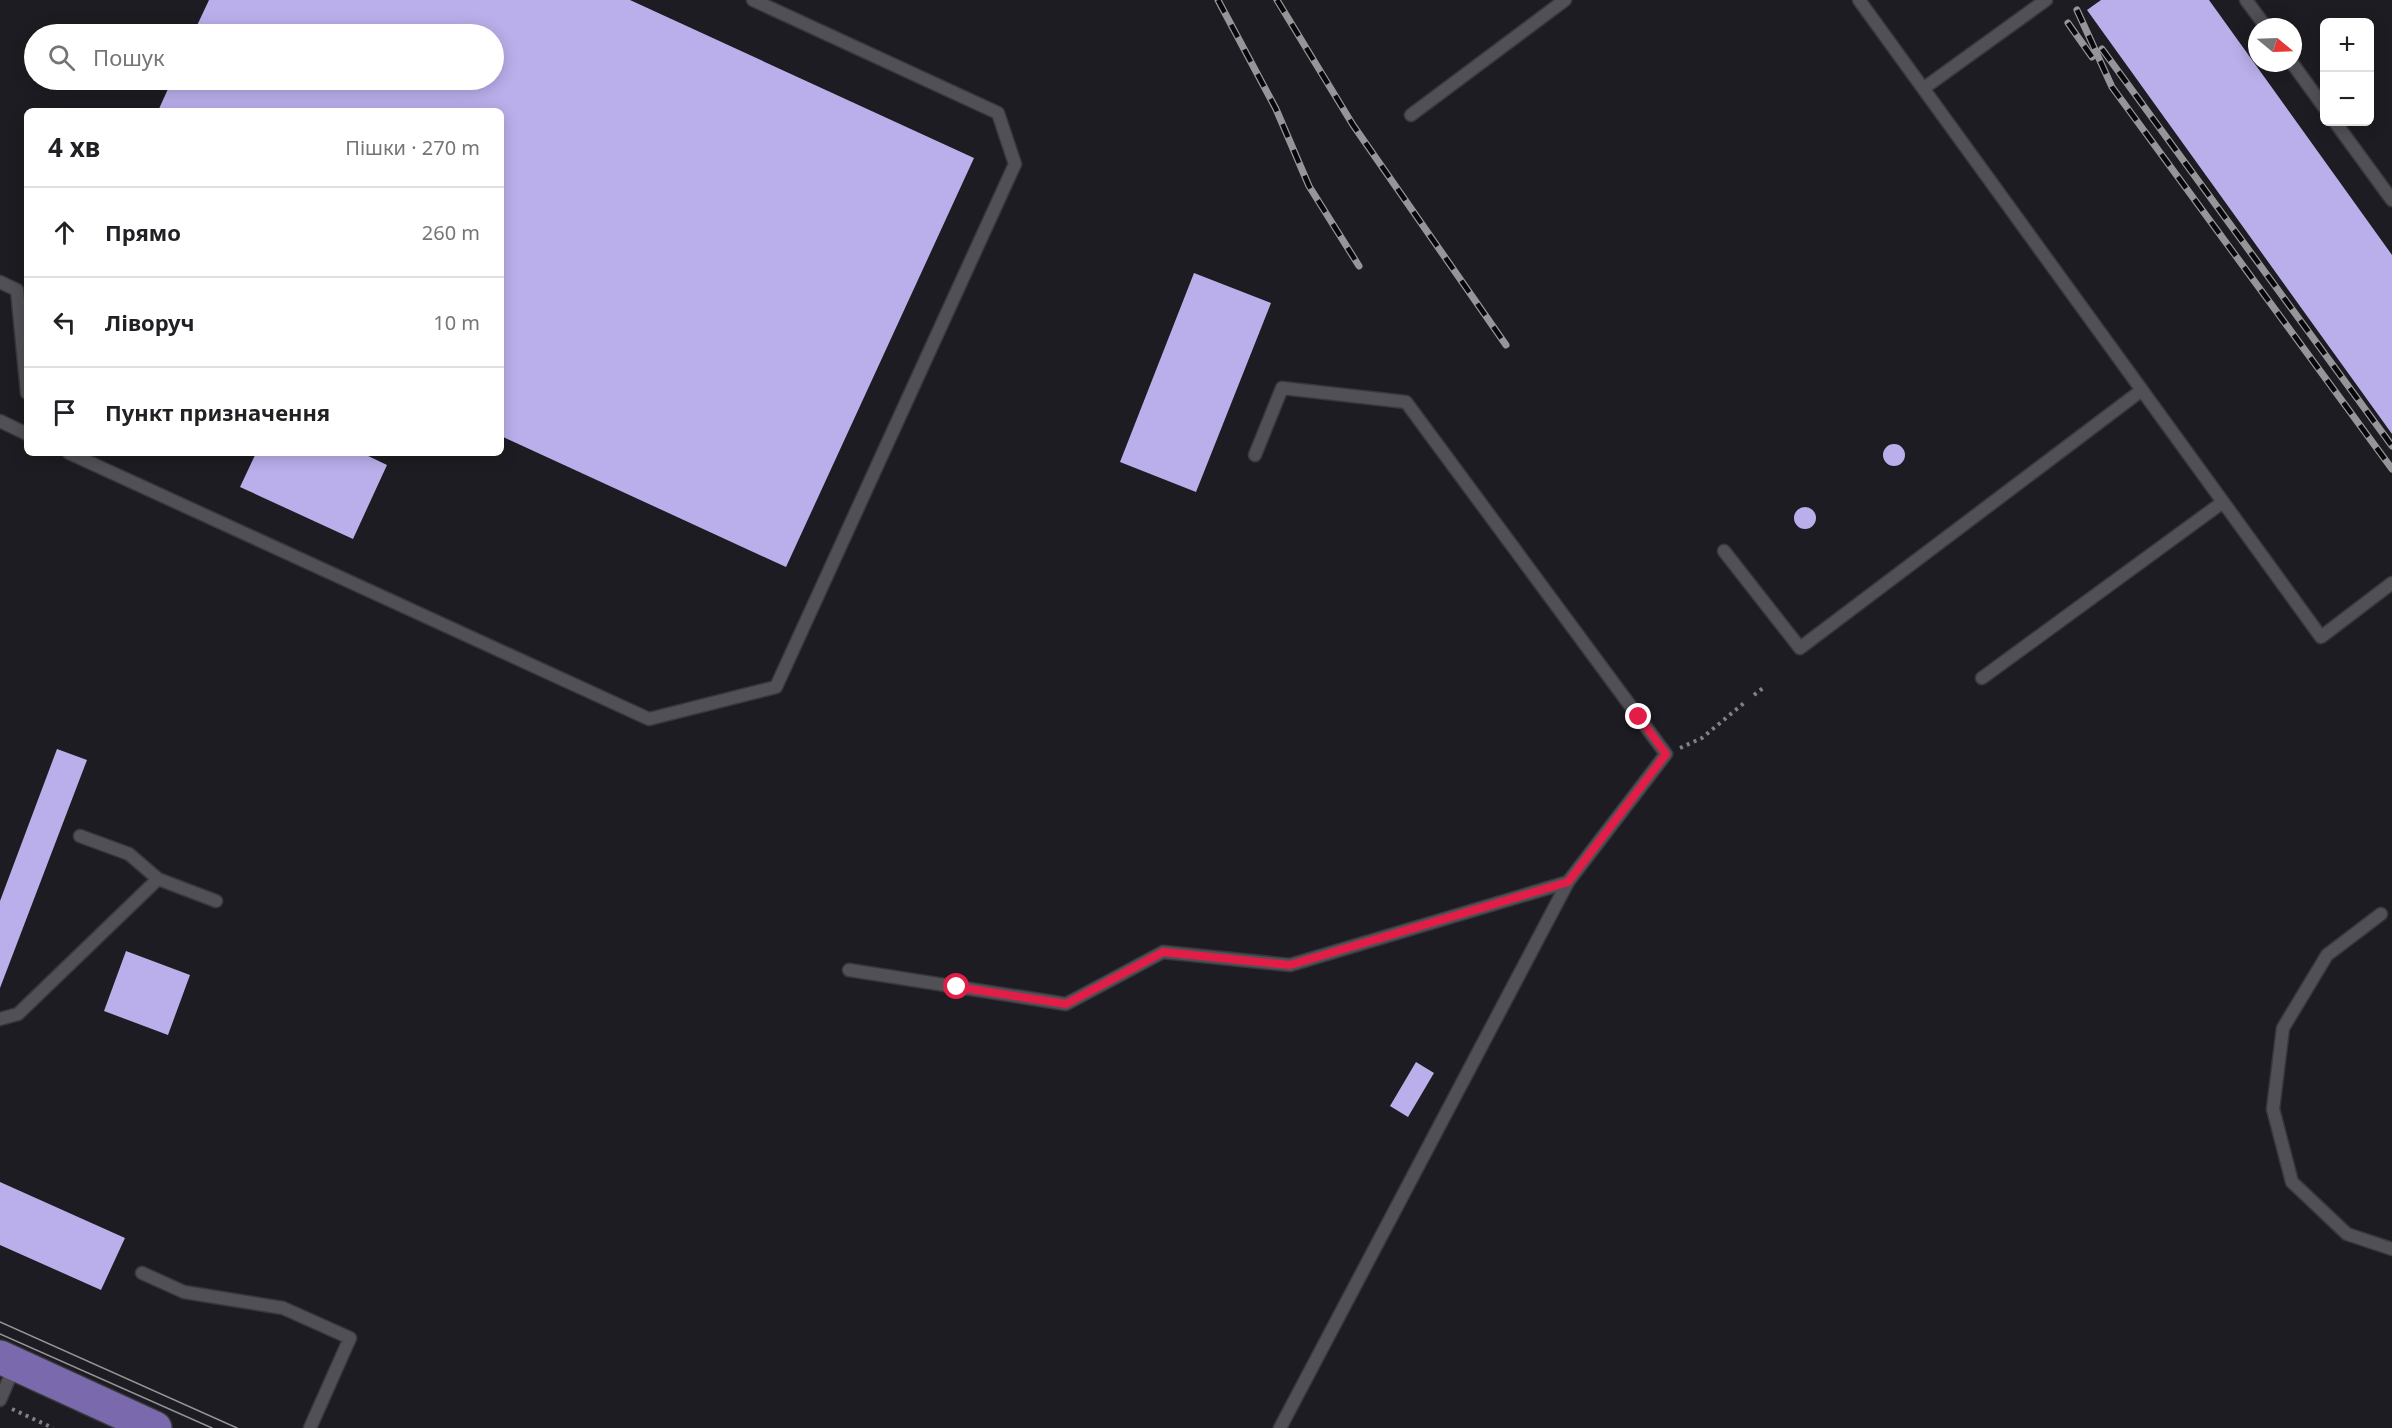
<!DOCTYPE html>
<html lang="uk">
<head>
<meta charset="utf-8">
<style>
	:root { --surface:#fff; --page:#f6f6f6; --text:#202124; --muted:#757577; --line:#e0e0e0 }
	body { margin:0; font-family:"Noto Sans",sans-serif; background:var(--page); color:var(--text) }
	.controls { position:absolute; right:18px; top:18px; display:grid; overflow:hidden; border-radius:9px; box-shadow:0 3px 15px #0003 }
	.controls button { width:54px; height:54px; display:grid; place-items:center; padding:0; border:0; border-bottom:2px solid var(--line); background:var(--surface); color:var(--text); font:30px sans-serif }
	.compass { position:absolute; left:2248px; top:18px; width:54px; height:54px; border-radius:50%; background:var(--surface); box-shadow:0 3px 15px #0003; rotate:109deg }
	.stop { position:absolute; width:18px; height:18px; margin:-14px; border:4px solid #e11d48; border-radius:50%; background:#fff }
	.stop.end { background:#e11d48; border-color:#fff; box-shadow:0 2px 6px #0008 }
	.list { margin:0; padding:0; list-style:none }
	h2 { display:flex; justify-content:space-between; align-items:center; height:78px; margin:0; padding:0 24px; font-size:26px }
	h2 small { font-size:20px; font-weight:400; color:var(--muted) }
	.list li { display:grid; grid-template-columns:39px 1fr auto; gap:18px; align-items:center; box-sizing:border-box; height:90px; padding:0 24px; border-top:2px solid var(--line) }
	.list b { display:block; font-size:22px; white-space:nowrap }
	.list em { font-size:20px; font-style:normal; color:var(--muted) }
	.icon { flex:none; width:33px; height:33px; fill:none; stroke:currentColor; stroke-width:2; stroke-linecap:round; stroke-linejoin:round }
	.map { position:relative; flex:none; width:2392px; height:1428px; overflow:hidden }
	.search { position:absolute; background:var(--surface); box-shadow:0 3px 15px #0003; left:24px; top:24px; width:480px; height:66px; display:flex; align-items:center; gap:15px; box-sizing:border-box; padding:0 21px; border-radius:33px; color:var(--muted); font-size:22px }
	.panel { position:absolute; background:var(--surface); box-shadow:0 3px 15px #0003; left:24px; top:108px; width:480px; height:348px; border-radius:9px }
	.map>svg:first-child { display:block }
	.building { fill:#bbafeb }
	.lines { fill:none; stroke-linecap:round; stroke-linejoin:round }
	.service-casing { stroke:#38383c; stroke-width:15 }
	.primary-casing { stroke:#38383c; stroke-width:36 }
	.path { stroke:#828186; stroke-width:4; stroke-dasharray:3 4.5; stroke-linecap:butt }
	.service { stroke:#515057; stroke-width:12 }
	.primary { stroke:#7a69ac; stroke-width:33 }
	.tram { stroke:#96969a; stroke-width:1.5 }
	.rail-casing { stroke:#96969a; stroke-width:7 }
	.rail { stroke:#070709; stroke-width:4.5; stroke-dasharray:14; stroke-linecap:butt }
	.route { stroke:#e11d48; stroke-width:8 }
</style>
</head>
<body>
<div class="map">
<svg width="2392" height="1428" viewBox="0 0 2392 1428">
	<rect width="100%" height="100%" fill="#1d1c22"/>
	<!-- building -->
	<path class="building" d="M209 0H630L974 158 786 567 501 436V111H158L172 80H494V34H193Z
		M2101 0H2209L2392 255V434L2087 10Z
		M1194 273 1271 303 1196 492 1120 462Z
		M1883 455a11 11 0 1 1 22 0a11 11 0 1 1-22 0Z
		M256 453H362L387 465 353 539 240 487Z
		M1794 518a11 11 0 1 1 22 0a11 11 0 1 1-22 0Z
		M57 749 87 760 0 988V901Z
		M126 951 190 975 168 1035 104 1011Z
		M1416 1062 1434 1073 1408 1117 1390 1106Z
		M0 1182 125 1238 101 1290 0 1245Z"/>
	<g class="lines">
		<!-- service casing -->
		<g class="service-casing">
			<path id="service" d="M1859 0 2321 637 2392 583
				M2246 0 2266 27
				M2292 63 2324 107
				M1924 88 2046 0
				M1411 115 1565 0
				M2335 122 2392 200
				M0 282 17 290 27 393
				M0 421 27 434
				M69 453 649 719 776 687 1015 164 998 113 753 0
				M1255 455 1282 388 1406 402 1666 754 1568 882 1280 1428
				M1724 551 1800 648 2142 390
				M1982 678 2223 502
				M80 836 129 854 158 879 216 901
				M2381 914 2327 955 2283 1028 2273 1109 2292 1182 2347 1234 2392 1249
				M849 970 1066 1004 1163 952 1290 965 1568 882
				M0 1019 18 1014 158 879
				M142 1273 184 1292 283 1308 350 1338 310 1428
				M0 1400 15 1365"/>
		</g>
		<!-- primary casing -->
		<g class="primary-casing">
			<path id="primary" d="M0 1357 155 1428"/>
		</g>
		<!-- path -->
		<path class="path" d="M1754 695 1763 688
			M1680 748 1702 738 1744 703
			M12 1409 53 1428"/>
		<!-- service -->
		<use href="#service" class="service"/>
		<!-- primary -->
		<use href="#primary" class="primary"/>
		<!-- tram -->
		<path class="tram" d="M0 1322 237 1428
			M0 1334 212 1428"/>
		<!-- rail casing -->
		<g class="rail-casing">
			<path id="rail" d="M1218 0 1276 109 1309 186 1359 266
				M1277 0 1353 125 1506 345
				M2077 10 2112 87 2392 469
				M2068 23 2092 57
				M2102 49 2392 446"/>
		</g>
		<!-- rail -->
		<use href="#rail" class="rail"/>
	</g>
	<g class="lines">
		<!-- route -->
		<path class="route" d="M957 987 1066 1004 1163 952 1290 965 1568 882 1666 754 1639 717"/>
	</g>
</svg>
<div class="controls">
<button>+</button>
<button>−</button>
</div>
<svg class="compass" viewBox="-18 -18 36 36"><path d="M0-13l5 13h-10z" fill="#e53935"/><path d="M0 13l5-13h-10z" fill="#757577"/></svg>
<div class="stop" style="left:957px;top:987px"></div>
<div class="stop end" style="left:1639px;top:717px"></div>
<div class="search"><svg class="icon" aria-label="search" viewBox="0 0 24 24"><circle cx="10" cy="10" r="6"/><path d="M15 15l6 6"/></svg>Пошук</div>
<section class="panel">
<h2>4 хв<small>Пішки · 270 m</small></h2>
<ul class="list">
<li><svg class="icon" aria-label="ahead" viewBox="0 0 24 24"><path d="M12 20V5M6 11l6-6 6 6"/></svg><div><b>Прямо</b></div><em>260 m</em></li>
<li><svg class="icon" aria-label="left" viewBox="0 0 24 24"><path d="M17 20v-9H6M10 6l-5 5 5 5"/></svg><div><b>Ліворуч</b></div><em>10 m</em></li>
<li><svg class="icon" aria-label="arrive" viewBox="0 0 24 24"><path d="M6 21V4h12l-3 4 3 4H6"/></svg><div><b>Пункт призначення</b></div></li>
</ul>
</section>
</div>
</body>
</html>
